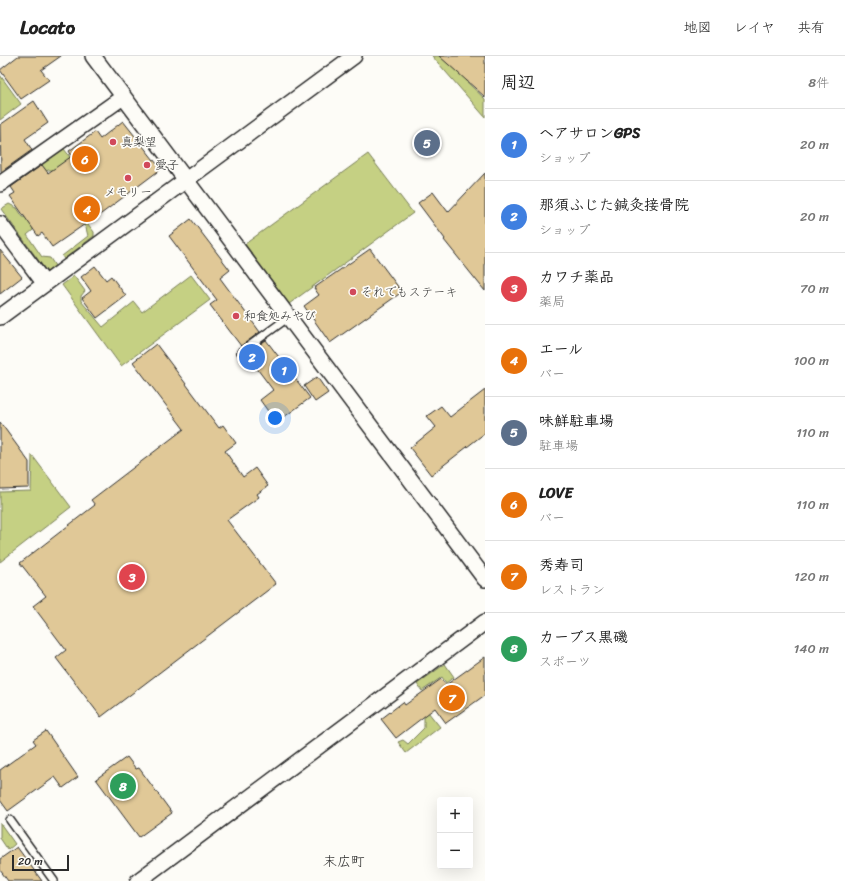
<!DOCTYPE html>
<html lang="ja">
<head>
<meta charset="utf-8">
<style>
	:root { --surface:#fff; --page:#f2f2f2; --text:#222; --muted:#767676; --line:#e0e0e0; --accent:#b45309 }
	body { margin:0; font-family:Sriracha,"Klee One",sans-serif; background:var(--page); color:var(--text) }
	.controls { position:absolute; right:12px; bottom:12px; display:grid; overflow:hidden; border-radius:4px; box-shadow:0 4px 16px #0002 }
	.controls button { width:36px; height:36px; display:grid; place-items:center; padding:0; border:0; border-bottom:1px solid var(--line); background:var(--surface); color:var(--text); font:20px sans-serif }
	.scale { position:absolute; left:12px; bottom:10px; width:57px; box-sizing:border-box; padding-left:4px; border:2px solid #2b2b2b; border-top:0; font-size:11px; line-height:14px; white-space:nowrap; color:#2b2b2b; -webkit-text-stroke:3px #fdfcf7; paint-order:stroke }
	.you { position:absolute; left:275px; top:362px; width:14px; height:14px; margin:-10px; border:3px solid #fff; border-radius:50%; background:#1a73e8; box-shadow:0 0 0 6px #1a73e833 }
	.badge { display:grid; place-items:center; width:26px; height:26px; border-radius:50%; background:var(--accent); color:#fff; font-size:13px; font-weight:700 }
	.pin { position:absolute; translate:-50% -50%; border:2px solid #fff; box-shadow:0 1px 4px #0006 }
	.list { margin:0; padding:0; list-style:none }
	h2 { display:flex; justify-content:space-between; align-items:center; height:52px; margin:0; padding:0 16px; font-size:17px }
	h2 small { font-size:13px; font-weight:400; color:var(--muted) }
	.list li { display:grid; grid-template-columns:26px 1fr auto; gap:12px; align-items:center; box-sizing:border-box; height:72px; padding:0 16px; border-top:1px solid var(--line) }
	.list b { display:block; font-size:15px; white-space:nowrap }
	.list p { margin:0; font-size:13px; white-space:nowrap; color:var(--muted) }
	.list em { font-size:13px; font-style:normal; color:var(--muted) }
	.map { position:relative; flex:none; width:485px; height:825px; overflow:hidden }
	header { display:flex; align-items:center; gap:24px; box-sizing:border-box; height:56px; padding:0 20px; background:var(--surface); border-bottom:1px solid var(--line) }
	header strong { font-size:19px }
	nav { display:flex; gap:22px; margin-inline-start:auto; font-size:14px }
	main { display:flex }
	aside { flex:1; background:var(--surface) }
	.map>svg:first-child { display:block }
	.green { fill:#c5d083; stroke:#787e57 }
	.building { fill:#e0c897; stroke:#2b2b2b }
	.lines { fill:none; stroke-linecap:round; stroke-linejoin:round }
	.service-casing { stroke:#2b2b2b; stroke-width:10 }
	.minor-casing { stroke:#2b2b2b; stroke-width:18 }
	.service { stroke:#fdfcf7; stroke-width:7 }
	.minor { stroke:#fdfcf7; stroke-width:15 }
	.poi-dot { fill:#d1495b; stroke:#fdfcf7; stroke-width:1.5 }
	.labels { text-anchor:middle; stroke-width:3.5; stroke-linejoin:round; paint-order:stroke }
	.poi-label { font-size:12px; fill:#2b2b2b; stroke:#fdfcf7; text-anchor:start }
	.quarter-label { font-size:14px; fill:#2b2b2b; stroke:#fdfcf7 }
</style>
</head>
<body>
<header>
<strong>Locato</strong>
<nav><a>地図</a><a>レイヤ</a><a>共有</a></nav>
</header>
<main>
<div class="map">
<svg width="485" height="825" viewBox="0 0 485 825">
	<rect width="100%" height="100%" fill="#fdfcf7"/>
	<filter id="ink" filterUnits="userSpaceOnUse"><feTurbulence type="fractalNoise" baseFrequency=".025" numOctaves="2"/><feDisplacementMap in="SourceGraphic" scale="8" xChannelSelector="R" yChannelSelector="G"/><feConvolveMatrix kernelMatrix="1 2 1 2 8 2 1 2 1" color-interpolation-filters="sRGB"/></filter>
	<g filter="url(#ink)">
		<!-- green -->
		<path class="green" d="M432 0H448L470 21 467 26 485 43V61Z
			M0 19 21 48 0 64Z
			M64 93 92 129 71 146 94 176V180L64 203 62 200 88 180 86 172 69 148 33 170V174L27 179 42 201 50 202 55 210 47 216 1 153 9 148 17 152 23 161 27 162 53 114H48L44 117 39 110Z
			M368 98 413 157 289 248 245 188Z
			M191 219 210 244 121 310 62 229 74 220 85 235 81 240V245L103 271 134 246 142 256Z
			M32 399 71 451 0 506V436L31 435Z
			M445 608 454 621 446 627 442 621 422 635 417 628Z
			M428 656 440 671 406 697 398 686 403 684 408 688 424 672V658Z
			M0 767 15 788 8 794 0 782Z"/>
		<!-- building -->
		<path class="building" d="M18 0H61L41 14 49 24 21 43 0 14Z
			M439 0H485V41Z
			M34 45 48 67 25 83 32 94 1 116 0 69Z
			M123 65 161 113 89 167 88 166 52 191 42 177 38 180 10 140 15 137 11 131 42 109 48 117 72 100 69 95 95 76 100 83Z
			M485 117V235L444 184 445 183 418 147 433 136 448 156Z
			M191 163 230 214 220 222 260 276 241 290 210 249 217 244 169 180Z
			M370 193 402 236 330 287 304 250 319 239 314 232Z
			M0 194 22 221 0 238Z
			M95 210 106 224 111 220 126 240 97 262 82 242 91 235 81 221Z
			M266 284 310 342 280 364 273 356 270 358 260 344 273 334 246 298Z
			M156 288 219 372 223 369 236 387 225 395 243 421 255 412 268 430 257 438 259 441 227 464 276 528 101 661 56 602 66 594 33 550 46 540 20 507 95 449 91 444 184 373 133 306Z
			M317 321 328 337 315 346 304 330Z
			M485 334V377L431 419 410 392 436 371 427 360 441 350 450 361Z
			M0 366 29 406V432L0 433Z
			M485 601V639L446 667 435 652 396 682 381 663 403 646 405 649 441 623 446 629Z
			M46 675 78 721 63 732 55 721 8 755 0 744V714L36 688 33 684Z
			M127 701 136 713 139 712 172 757 139 781 96 723Z
			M17 791 42 825H8L0 814V803Z"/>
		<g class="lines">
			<!-- service casing -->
			<g class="service-casing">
				<path id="service" d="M241 296 289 261
					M10 764 54 825"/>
			</g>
			<!-- minor casing -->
			<g class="minor-casing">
				<path id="minor" d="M93 0 485 523
					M0 128 123 41
					M0 168 45 228
					M0 261 354 0
					M138 825 485 566"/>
			</g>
			<!-- service -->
			<use href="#service" class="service"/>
			<!-- minor -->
			<use href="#minor" class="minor"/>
		</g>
	</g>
	<!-- markers -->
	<g class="poi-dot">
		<circle cx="113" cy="86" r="4"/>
		<circle cx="147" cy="109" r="4"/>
		<circle cx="128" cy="122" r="4"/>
		<circle cx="353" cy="236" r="4"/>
		<circle cx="236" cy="260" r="4"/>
	</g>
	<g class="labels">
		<!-- poi labels -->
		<g class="poi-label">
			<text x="121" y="90">真梨望</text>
			<text x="155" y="113">愛子</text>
			<text x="128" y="140" text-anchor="middle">メモリー</text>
			<text x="361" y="240">それでもステーキ</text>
			<text x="244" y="264">和食処みやび</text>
		</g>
		<!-- quarter labels -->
		<g class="quarter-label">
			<text x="344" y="810">末広町</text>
		</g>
	</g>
</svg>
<div class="controls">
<button>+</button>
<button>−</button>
</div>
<div class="scale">20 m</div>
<div class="you"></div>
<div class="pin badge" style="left:284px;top:314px;background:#3f7fe0">1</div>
<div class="pin badge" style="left:252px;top:301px;background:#3f7fe0">2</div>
<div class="pin badge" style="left:132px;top:521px;background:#e0444e">3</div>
<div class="pin badge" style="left:87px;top:153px;background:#e8710a">4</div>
<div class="pin badge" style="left:427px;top:87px;background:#5c6f8a">5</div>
<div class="pin badge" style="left:85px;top:103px;background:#e8710a">6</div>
<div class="pin badge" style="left:452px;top:642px;background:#e8710a">7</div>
<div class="pin badge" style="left:123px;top:730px;background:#2e9e5b">8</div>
</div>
<aside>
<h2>周辺<small>8件</small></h2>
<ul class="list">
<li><span class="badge" style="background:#3f7fe0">1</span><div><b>ヘアサロンGPS</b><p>ショップ</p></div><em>20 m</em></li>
<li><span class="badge" style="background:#3f7fe0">2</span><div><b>那須ふじた鍼灸接骨院</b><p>ショップ</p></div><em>20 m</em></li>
<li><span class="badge" style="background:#e0444e">3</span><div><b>カワチ薬品</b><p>薬局</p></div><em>70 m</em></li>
<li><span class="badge" style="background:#e8710a">4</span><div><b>エール</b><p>バー</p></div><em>100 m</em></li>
<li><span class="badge" style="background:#5c6f8a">5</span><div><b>味鮮駐車場</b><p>駐車場</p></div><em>110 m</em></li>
<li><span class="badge" style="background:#e8710a">6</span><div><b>LOVE</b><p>バー</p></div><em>110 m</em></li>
<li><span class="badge" style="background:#e8710a">7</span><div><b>秀寿司</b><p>レストラン</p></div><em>120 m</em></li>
<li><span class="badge" style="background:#2e9e5b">8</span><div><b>カーブス黒磯</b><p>スポーツ</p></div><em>140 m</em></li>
</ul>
</aside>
</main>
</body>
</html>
